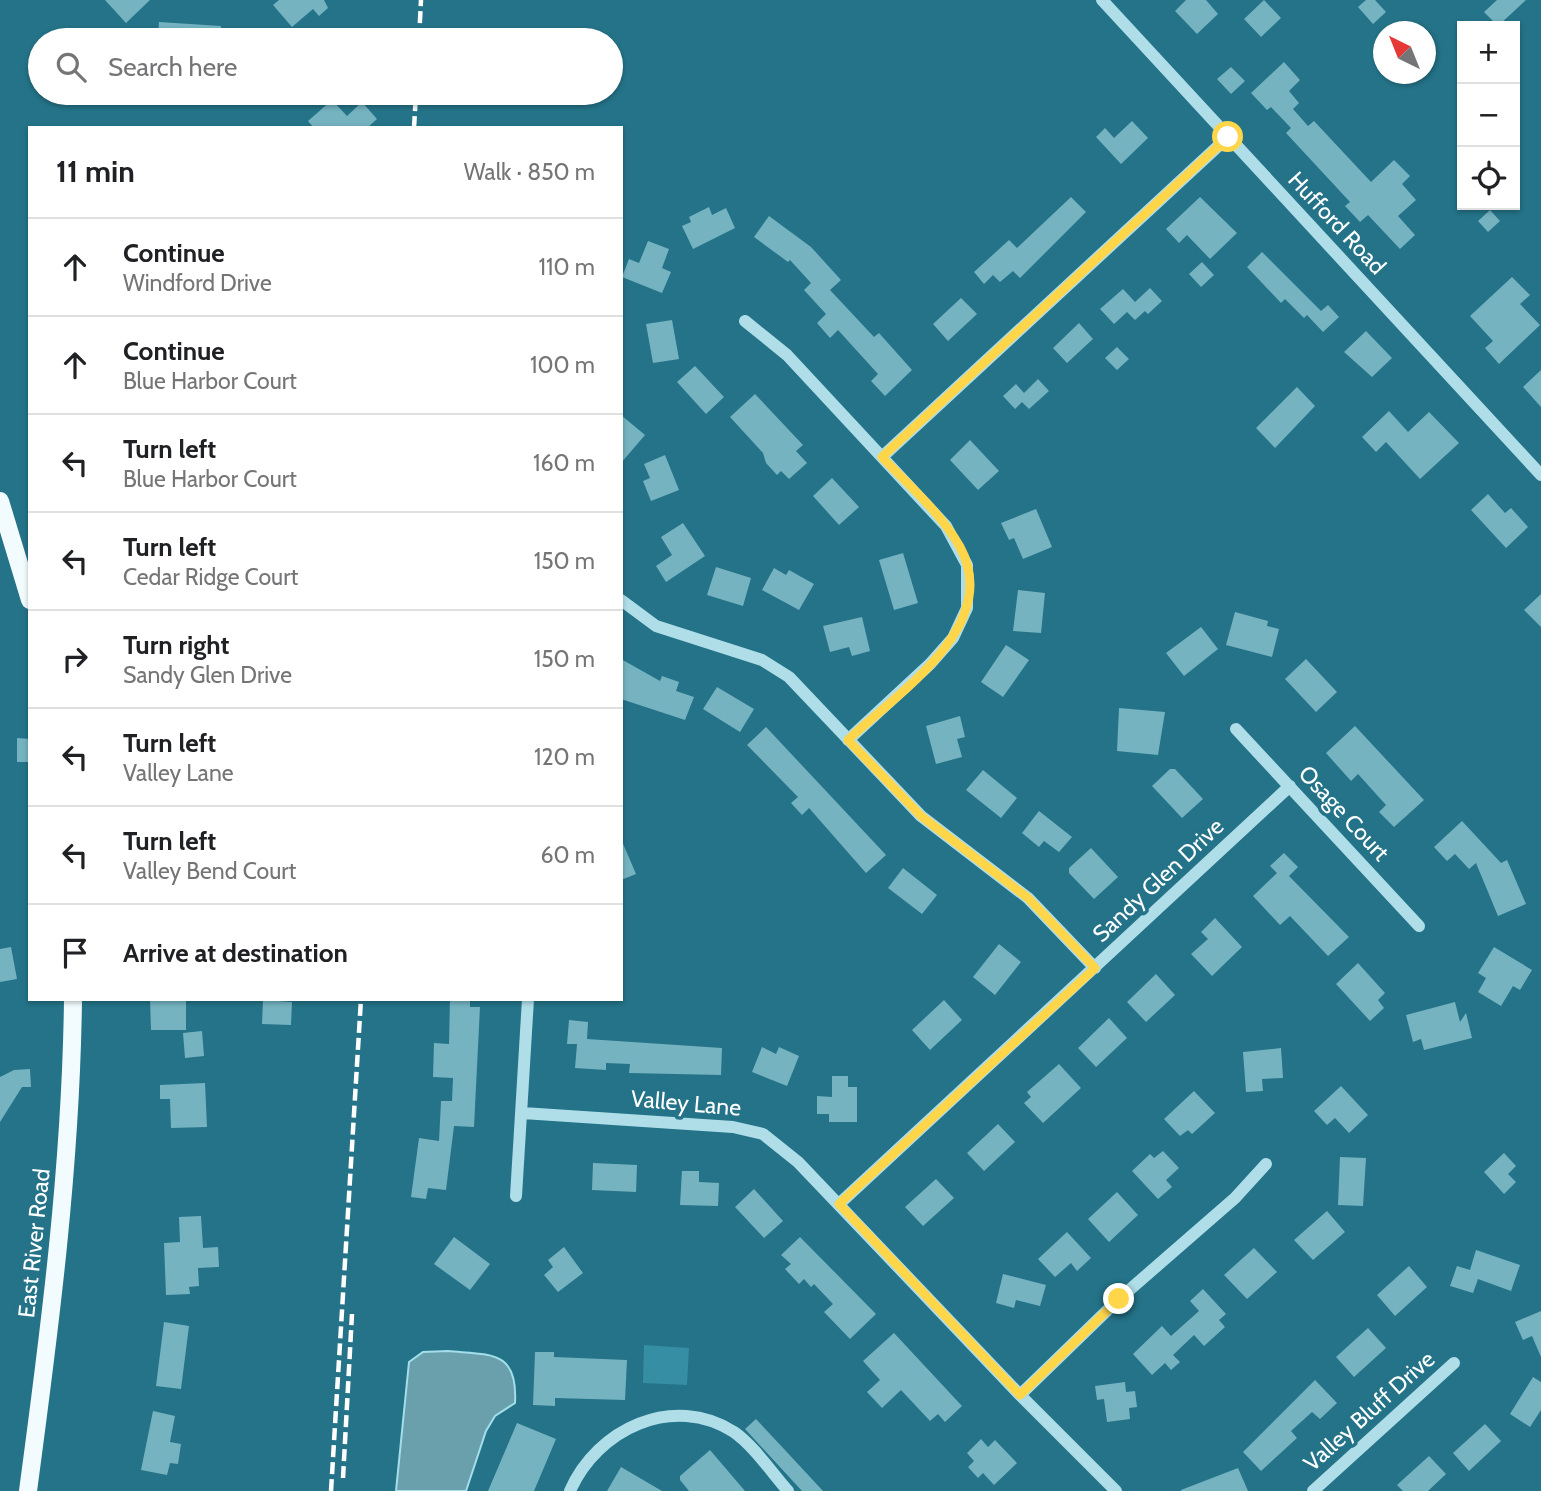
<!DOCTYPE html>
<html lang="en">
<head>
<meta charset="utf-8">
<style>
	:root { --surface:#fff; --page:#f2f2f2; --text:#202124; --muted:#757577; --line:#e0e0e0 }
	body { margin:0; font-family:Cabin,sans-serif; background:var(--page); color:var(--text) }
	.controls { position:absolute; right:21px; top:21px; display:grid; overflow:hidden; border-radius:0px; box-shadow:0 2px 5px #0004 }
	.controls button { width:63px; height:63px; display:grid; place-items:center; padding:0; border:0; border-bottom:2px solid var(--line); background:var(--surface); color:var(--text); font:35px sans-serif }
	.compass { position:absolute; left:1373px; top:21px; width:63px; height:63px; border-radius:50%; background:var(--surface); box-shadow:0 2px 5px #0004; rotate:317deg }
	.stop { position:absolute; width:21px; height:21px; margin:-16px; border:5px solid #ffd54a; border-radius:50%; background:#fff }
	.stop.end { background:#ffd54a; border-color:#fff; box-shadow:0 2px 7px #0008 }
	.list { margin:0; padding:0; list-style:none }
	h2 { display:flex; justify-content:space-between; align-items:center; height:91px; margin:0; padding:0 28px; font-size:30px }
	h2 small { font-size:23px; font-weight:400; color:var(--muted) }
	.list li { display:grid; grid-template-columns:46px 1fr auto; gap:21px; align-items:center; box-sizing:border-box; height:98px; padding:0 28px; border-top:2px solid var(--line) }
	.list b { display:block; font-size:26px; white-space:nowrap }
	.list p { margin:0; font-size:23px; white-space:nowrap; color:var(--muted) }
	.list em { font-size:23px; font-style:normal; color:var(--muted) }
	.icon { flex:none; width:38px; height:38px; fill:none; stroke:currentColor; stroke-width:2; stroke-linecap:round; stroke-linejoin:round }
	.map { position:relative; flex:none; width:1541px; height:1491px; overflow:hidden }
	.search { position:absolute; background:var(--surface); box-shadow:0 2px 5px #0004; left:28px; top:28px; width:595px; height:77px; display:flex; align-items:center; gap:18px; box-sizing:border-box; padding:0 24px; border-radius:38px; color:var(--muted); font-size:26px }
	.panel { position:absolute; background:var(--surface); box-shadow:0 2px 5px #0004; left:28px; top:126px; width:595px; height:875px; border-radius:0px }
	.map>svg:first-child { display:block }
	.green { fill:#358ea3 }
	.water { fill:#6a9fac; stroke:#a3deea; stroke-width:2 }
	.building { fill:#75b3c1 }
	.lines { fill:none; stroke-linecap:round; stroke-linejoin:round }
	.minor { stroke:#afdee9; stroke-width:12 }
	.major { stroke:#f2fbfe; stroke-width:18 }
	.rail { stroke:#fff; stroke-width:4.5; stroke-dasharray:12 5; stroke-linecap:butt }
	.route { stroke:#ffd54a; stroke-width:9 }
	.labels { text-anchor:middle; stroke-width:7; stroke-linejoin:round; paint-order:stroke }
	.street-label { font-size:23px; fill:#fff; stroke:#247388 }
</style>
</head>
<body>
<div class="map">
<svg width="1541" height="1491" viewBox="0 0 1541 1491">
	<rect width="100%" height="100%" fill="#247388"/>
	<!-- green -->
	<path class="green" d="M644 1345 689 1348 687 1385 643 1383Z"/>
	<!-- water -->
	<path class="water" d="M448 1351C491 1355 518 1350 515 1403L495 1416 486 1431 466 1491H396L409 1362 423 1352Z"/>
	<!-- building -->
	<path class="building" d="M105 0H150L126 23Z
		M279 0H324L328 8 319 16 313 9 292 27 273 5Z
		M1186 0H1206L1218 14 1197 34 1175 11Z
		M1264 0 1281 18 1261 37 1244 19Z
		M1366 0H1375L1386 12 1373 24 1358 7Z
		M1497 0H1526L1498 26 1484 12Z
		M159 22 221 26 220 40H158Z
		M1284 62 1300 80 1289 91 1299 103 1293 109 1308 126 1314 121 1371 182 1394 160 1410 176 1402 184 1416 200 1398 216 1415 235 1400 249 1368 215 1360 222 1345 206 1350 202 1286 133 1291 128 1271 107 1267 110 1251 93Z
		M1231 67 1245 81 1231 94 1217 79Z
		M332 100 347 116 362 102 377 119 367 128H314L308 121Z
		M1132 121 1148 138 1121 164 1096 137 1105 128 1114 138Z
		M1071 197 1086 212 1020 278 1013 271 1000 282 993 275 984 284 974 272 1009 240 1017 248Z
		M1200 197 1237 233 1210 259 1187 235 1179 243 1166 229Z
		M709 207 712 215 726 208 735 228 693 249 682 226 691 222 689 217Z
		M1490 210 1500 221 1488 232 1478 221Z
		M769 216 811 247 841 280 830 290 874 337 879 333 912 370 885 396 871 381 878 374 838 330 830 338 817 323 826 314 804 290 811 283 790 260 788 262 754 237Z
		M648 241 669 249 662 268 671 272 662 293 622 277 629 259 639 263Z
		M1262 252 1321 311 1328 305 1339 317 1323 332 1307 315 1304 318 1285 299 1281 303 1247 267Z
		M1202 262 1214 275 1201 287 1189 274Z
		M1512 277 1530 295 1520 304 1540 325 1499 364 1485 348 1493 341 1470 316Z
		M1150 288 1162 301 1148 314 1145 311 1135 320 1127 312 1114 324 1100 309 1123 289 1135 302Z
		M961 298 977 314 948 341 933 324Z
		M672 320 679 359 653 363 646 324Z
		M1079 323 1093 339 1067 363 1053 348Z
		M1366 331 1392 358 1372 377 1344 352Z
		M1117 347 1129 359 1117 370 1105 358Z
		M695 366 724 397 706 414 677 382Z
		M1541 370V407L1523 387Z
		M1038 379 1049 391 1029 409 1022 402 1015 409 1003 396 1016 384 1024 393Z
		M1297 387 1315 406 1275 448 1256 428Z
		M755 394 803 445 796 451 807 463 789 479 781 471 777 475 766 463 763 453 730 417Z
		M1389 411 1408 432 1429 412 1459 443 1420 479 1386 442 1376 452 1362 437Z
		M621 415 645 435 621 463Z
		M970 440 999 471 978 490 950 460Z
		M665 455 679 490 651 501 643 481 650 478 644 464Z
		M832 478 859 507 839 525 813 496Z
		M1488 494 1505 513 1511 508 1528 527 1506 548 1471 510Z
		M1036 509 1052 547 1023 559 1014 538 1009 540 1001 523Z
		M683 523 705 556 666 582 656 566 672 555 661 537Z
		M903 553 918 603 894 610 879 560Z
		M716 567 751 578 743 606 707 595Z
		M774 568 786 575 789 570 814 584 799 610 762 590Z
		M1018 590 1045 593 1041 633 1013 631Z
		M1541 594V627L1524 610Z
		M1235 612 1268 621 1267 626 1279 629 1272 657 1226 645Z
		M862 617 870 651 852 656 849 647 830 652 823 626Z
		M1201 627 1218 649 1184 676 1166 653Z
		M1006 645 1029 660 1003 697 981 682Z
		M621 659 660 681 662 676 679 682 676 691 694 697 685 720 621 699Z
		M1306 659 1337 692 1316 712 1285 679Z
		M717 687 754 709 740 732 703 709Z
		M1119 708 1165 712 1158 755 1117 751Z
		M960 716 965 737 957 739 962 757 936 764 926 726Z
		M1355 726 1424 800 1394 827 1379 812 1386 805 1358 774 1351 781 1326 753Z
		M766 727 886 855 866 873 809 808 802 815 791 803 798 797 747 745Z
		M17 738 30 739V762H17Z
		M1170 769H1175L1203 799 1182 818 1152 786Z
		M983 770 1017 798 1001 818 966 790Z
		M1039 811 1072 837 1059 852 1044 841 1039 847 1022 833Z
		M1462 821 1501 863 1507 860 1526 904 1498 916 1476 863 1469 869 1455 854 1447 861 1434 847Z
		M621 839 636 874 621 880Z
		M1091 848 1118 877 1094 899 1069 873V868Z
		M1284 853 1298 867 1289 876 1349 937 1328 956 1290 916 1280 925 1253 896 1277 873 1270 866Z
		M903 868 937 895 922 914 888 888Z
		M1215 918 1242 947 1212 976 1191 954 1208 939 1201 932Z
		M999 944 1021 962 995 995 973 977Z
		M11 947 17 979 0 982V949Z
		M1494 947 1532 970 1520 990 1513 986 1501 1006 1478 992 1486 978 1478 973Z
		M1358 963 1385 993 1378 1000 1384 1008 1370 1021 1336 984Z
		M1156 974 1175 995 1146 1022 1127 1002Z
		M150 999H186V1030H151Z
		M450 999H470V1007H480L474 1127 454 1126 446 1190 428 1188 426 1199 411 1197 419 1138 439 1141 441 1101H452L453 1078 433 1077 434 1043 449 1044Z
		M263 1000 292 1002 291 1025 262 1024Z
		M944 1000 962 1020 930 1050 912 1030Z
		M1455 1002 1460 1022 1466 1013 1472 1038 1424 1050 1421 1039 1413 1042 1406 1015Z
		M1109 1018 1127 1038 1096 1067 1078 1048Z
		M569 1020 588 1022 587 1039 722 1048 721 1075 629 1073 630 1064 606 1063V1070L575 1068 577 1044H567Z
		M202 1031 204 1056 185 1058 183 1033Z
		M762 1047 776 1054 779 1047 799 1056 787 1086 752 1072Z
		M1281 1048 1283 1078 1262 1079 1263 1091 1246 1092 1243 1052Z
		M1059 1064 1081 1088 1043 1123 1024 1103 1031 1097 1027 1092Z
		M30 1069 31 1087H22L0 1122V1077L14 1070Z
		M832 1076H848V1087H857V1122H829V1114H817V1096L832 1097Z
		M205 1083 207 1127 171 1128 170 1099H160V1085Z
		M1341 1086 1368 1115 1349 1133 1335 1118 1327 1125 1314 1111Z
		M1194 1091 1215 1113 1192 1134 1188 1130 1180 1136 1164 1119Z
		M998 1124 1015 1142 984 1171 967 1153Z
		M1163 1151 1179 1168 1166 1180 1172 1187 1158 1199 1132 1171 1150 1154 1154 1158Z
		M1504 1153 1516 1166 1508 1174 1516 1182 1504 1194 1484 1172Z
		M1340 1157 1366 1158 1363 1206 1338 1205Z
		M593 1163 637 1165 636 1192 592 1190Z
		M682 1171H699V1182L719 1183 718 1206 680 1205Z
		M936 1179 954 1198 923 1226 905 1207Z
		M754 1189 783 1221 764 1238 735 1207Z
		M1117 1192 1138 1215 1109 1242 1088 1219Z
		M1327 1211 1345 1232 1313 1260 1294 1240Z
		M201 1216 203 1248 218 1247 219 1267 198 1268 199 1286 189 1287 190 1294 166 1295 164 1243 180 1242 179 1217Z
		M1067 1232 1091 1258 1077 1271 1071 1263 1055 1277 1038 1259Z
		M454 1237 490 1264 470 1290 434 1264Z
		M800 1237 876 1314 850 1339 824 1312 833 1304 814 1284 811 1287 804 1279 799 1284 785 1269 791 1264 781 1255Z
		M564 1247 583 1273 558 1292 544 1275 553 1267 548 1260Z
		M1254 1248 1277 1272 1247 1299 1224 1275Z
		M1476 1250 1520 1265 1511 1291 1478 1279 1473 1293 1450 1286 1457 1266 1470 1270Z
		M1409 1266 1427 1287 1395 1316 1377 1295Z
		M1003 1274 1046 1285 1040 1306 1016 1300 1014 1308 996 1303Z
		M1203 1289 1226 1314 1219 1320 1225 1327 1204 1346 1194 1335 1173 1355 1180 1362 1171 1370 1165 1363 1152 1375 1133 1354 1162 1326 1171 1336 1199 1311 1190 1301Z
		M1541 1311V1357L1532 1336 1523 1340 1515 1322Z
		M164 1322 189 1326 181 1389 156 1386Z
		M1368 1328 1386 1348 1354 1377 1336 1357Z
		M894 1333 962 1406 945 1422 938 1414 930 1421 901 1390 882 1408 867 1392 880 1380 863 1361Z
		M535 1352H554V1357L627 1360 625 1400 555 1398V1406L533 1405Z
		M1533 1377 1541 1382V1410L1530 1427 1510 1414Z
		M1315 1380 1337 1403 1320 1419 1312 1412 1291 1431 1297 1438 1261 1471 1243 1452Z
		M1125 1382 1126 1392 1135 1391 1137 1407 1129 1408 1130 1419 1107 1422 1104 1399 1097 1400 1095 1386Z
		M153 1411 175 1416 170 1442 181 1444 178 1464 170 1463 167 1475 141 1470Z
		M756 1419 784 1449 823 1491H802L745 1429Z
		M517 1423 556 1439 534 1491H488Z
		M1485 1424 1501 1441 1469 1471 1453 1453Z
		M981 1439 988 1447 995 1440 1017 1463 994 1485 983 1473 978 1478 968 1467 974 1461 967 1453Z
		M710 1450 745 1491H689L680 1480V1476Z
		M1429 1456 1446 1474 1428 1491H1403L1397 1485Z
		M621 1467 662 1491H607Z
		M1238 1468 1248 1491H1181V1490Z"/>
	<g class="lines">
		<!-- minor -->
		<path class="minor" d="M1102 0 1541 475
			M745 321 787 355 946 526 967 565V608L953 638 930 664 848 740
			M882 457 1228 137
			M621 600 656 626 762 660 789 677 921 816 1028 898 1095 968
			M1236 729 1419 926
			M523 1113 733 1127 763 1134 798 1162 1020 1395 1116 1491
			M516 1196 528 999
			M839 1204 1290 786
			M1020 1395 1119 1299 1235 1198 1266 1164
			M570 1491C597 1429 673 1393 734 1432 754 1446 772 1473 788 1491
			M1313 1491 1454 1363"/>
		<!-- major -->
		<path class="major" d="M0 501 30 600
			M28 1491C50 1327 71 1165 73 999"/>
		<!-- rail -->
		<path class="rail" d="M419 40 421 0
			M414 128 416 93
			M343 1478 352 1314
			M331 1491 361 999"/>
	</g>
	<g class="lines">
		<!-- route -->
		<path class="route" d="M1119 1299 1020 1395 839 1204 1095 968 1028 898 921 816 848 740C897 693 1003 626 960 547 941 513 908 485 882 457L1228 137"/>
	</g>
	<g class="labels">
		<!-- street labels -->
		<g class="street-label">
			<text transform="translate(1337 223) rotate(47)" y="8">Hufford Road</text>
			<text transform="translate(1344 813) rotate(47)" y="8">Osage Court</text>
			<text transform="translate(1158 880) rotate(-43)" y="8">Sandy Glen Drive</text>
			<text transform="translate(686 1103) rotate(5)" y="8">Valley Lane</text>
			<text transform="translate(34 1243) rotate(-84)" y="8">East River Road</text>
			<text transform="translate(1369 1411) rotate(-42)" y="8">Valley Bluff Drive</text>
		</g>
	</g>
</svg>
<div class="controls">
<button>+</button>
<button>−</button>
<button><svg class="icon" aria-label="locate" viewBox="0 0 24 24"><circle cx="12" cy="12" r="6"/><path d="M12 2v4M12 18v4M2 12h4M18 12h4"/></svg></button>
</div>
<svg class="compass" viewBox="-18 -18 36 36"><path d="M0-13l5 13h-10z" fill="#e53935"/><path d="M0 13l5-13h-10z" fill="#757577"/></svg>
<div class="stop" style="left:1228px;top:137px"></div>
<div class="stop end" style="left:1119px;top:1299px"></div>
<div class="search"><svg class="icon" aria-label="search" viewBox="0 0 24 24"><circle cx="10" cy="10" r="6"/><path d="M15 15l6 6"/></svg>Search here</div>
<section class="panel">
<h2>11 min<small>Walk · 850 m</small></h2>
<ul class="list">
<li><svg class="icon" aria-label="ahead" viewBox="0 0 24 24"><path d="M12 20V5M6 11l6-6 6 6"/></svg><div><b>Continue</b><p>Windford Drive</p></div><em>110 m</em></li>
<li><svg class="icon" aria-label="ahead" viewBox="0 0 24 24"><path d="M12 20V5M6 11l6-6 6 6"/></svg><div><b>Continue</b><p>Blue Harbor Court</p></div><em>100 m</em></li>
<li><svg class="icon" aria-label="left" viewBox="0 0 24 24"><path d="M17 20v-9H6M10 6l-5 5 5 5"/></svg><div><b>Turn left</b><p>Blue Harbor Court</p></div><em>160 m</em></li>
<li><svg class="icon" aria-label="left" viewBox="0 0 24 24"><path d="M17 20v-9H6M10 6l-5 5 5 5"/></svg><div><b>Turn left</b><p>Cedar Ridge Court</p></div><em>150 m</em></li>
<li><svg class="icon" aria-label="right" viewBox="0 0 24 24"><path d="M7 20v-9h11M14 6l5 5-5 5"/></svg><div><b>Turn right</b><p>Sandy Glen Drive</p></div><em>150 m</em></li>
<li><svg class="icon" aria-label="left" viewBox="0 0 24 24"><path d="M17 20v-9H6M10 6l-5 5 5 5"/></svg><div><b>Turn left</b><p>Valley Lane</p></div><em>120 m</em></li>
<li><svg class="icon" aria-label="left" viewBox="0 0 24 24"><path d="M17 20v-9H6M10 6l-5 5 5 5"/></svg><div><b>Turn left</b><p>Valley Bend Court</p></div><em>60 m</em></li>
<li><svg class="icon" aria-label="arrive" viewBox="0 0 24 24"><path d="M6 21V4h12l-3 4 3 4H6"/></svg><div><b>Arrive at destination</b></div></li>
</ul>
</section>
</div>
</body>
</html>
